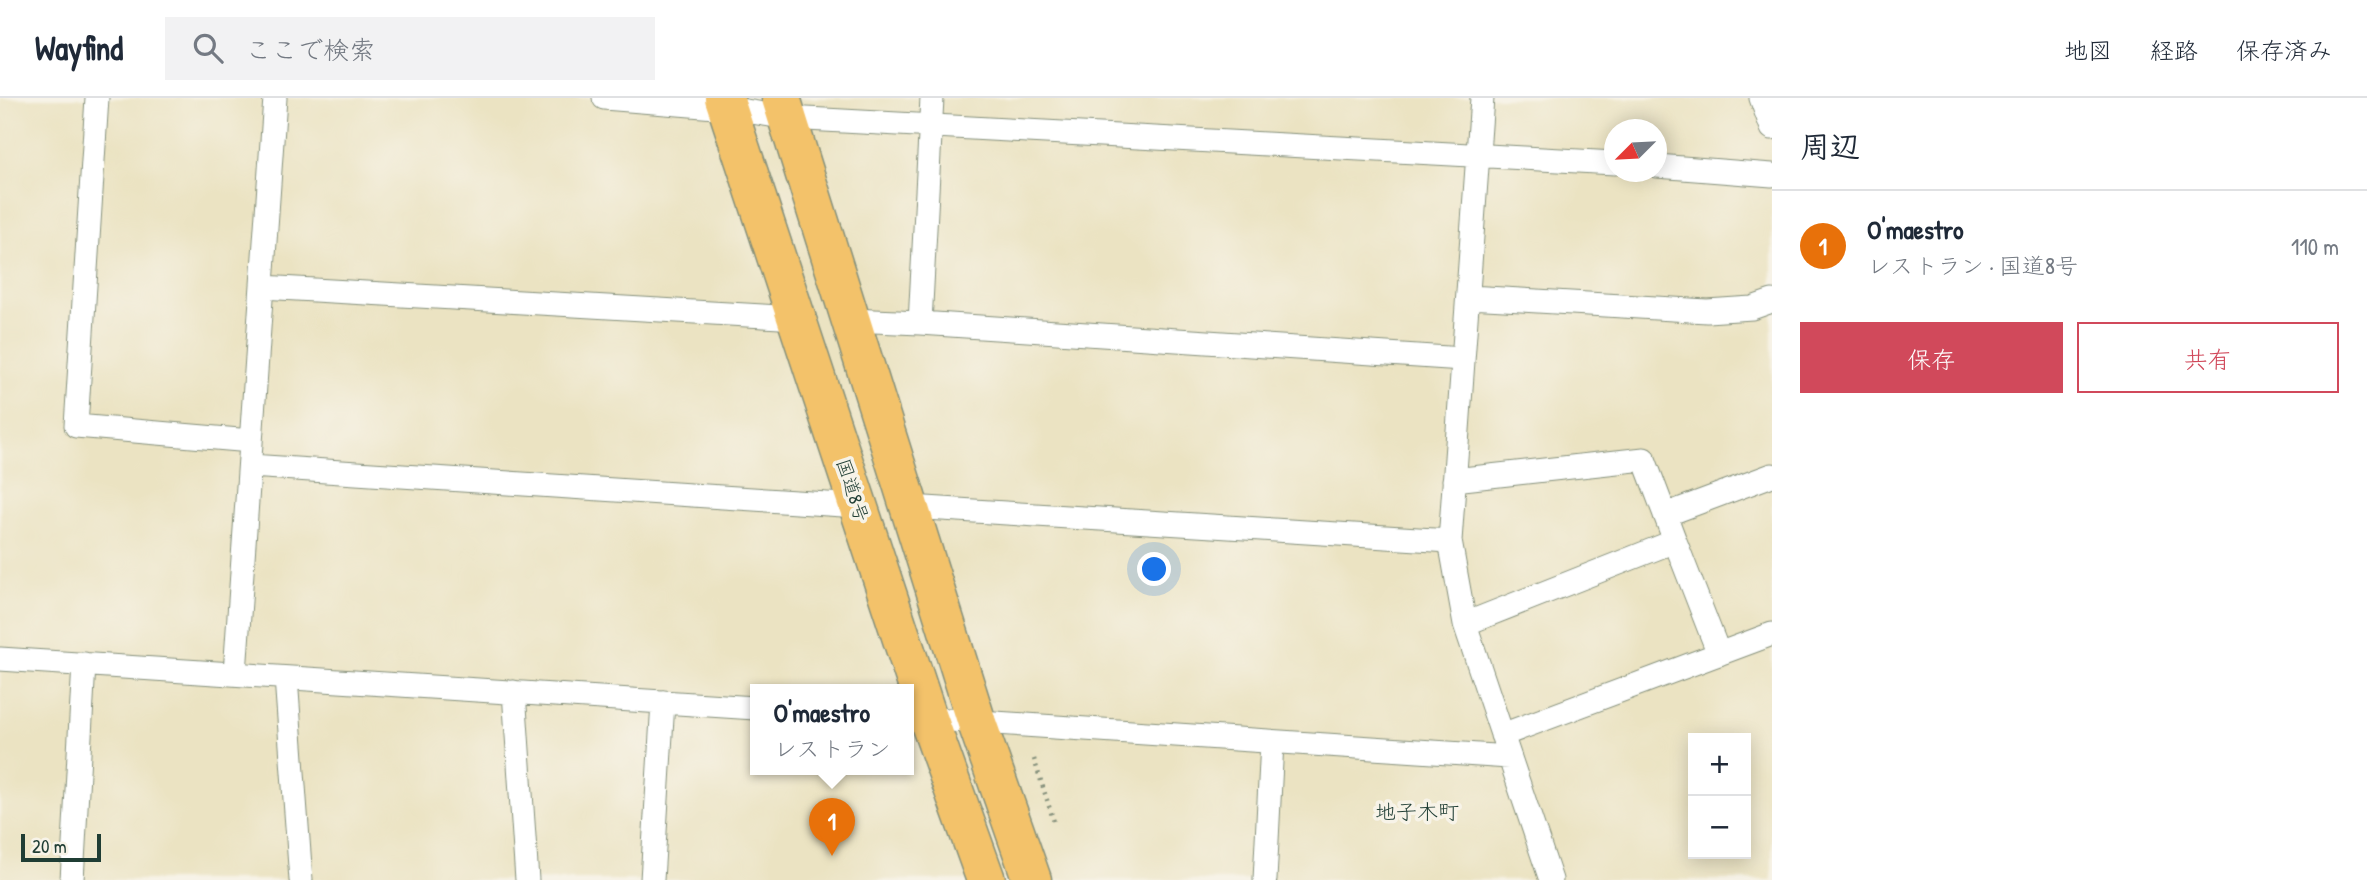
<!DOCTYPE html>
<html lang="ja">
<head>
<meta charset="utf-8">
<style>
	:root { --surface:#fff; --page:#f2f2f3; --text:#1f2937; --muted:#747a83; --line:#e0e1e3; --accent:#d1495b }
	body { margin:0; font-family:"Patrick Hand","Klee One",sans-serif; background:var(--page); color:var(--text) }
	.controls { position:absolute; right:21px; bottom:21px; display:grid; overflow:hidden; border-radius:0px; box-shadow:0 4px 18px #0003 }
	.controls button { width:63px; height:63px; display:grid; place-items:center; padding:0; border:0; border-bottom:2px solid var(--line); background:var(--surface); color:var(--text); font:35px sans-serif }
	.compass { position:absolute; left:1604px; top:21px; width:63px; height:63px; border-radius:50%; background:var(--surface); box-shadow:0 4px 18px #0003; rotate:246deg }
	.scale { position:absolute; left:21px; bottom:18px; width:80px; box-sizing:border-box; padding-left:7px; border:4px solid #1f3d34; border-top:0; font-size:19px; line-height:24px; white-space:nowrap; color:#1f3d34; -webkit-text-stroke:5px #f7f3e8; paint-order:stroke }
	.you { position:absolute; left:1155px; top:472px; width:24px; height:24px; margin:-18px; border:5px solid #fff; border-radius:50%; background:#1a73e8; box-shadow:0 0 0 10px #1a73e833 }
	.badge { display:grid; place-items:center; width:46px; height:46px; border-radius:50%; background:var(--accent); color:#fff; font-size:23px; font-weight:700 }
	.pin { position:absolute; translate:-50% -58px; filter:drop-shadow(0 2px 4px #0008) }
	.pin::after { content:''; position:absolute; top:37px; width:24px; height:21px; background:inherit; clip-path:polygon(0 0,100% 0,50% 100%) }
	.popup { position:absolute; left:750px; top:586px; width:164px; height:91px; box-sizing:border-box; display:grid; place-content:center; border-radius:0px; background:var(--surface); filter:drop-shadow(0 2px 5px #0005); font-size:23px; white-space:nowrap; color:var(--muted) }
	.popup b { font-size:26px; color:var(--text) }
	.popup::after { content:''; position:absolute; left:50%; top:100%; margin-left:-14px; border:14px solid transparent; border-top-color:var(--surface) }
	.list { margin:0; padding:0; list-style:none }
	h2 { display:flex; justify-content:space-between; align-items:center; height:91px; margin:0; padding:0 28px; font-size:30px }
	h2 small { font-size:23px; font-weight:400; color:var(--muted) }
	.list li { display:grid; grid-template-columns:46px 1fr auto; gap:21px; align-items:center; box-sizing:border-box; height:112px; padding:0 28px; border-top:2px solid var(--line) }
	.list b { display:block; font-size:26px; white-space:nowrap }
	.list p { margin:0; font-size:23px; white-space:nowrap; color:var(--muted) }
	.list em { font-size:23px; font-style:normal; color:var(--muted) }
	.actions { display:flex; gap:14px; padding:21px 28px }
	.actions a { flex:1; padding:16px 0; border:2px solid var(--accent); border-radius:0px; text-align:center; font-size:24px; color:var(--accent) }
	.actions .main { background:var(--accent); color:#fff }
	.icon { flex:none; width:38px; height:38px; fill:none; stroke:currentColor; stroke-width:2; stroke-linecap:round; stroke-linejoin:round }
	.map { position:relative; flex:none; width:1772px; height:782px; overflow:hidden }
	header { display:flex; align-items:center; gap:42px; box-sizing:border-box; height:98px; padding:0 35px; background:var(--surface); border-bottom:2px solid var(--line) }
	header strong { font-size:33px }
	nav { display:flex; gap:38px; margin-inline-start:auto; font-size:24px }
	.search { width:490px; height:63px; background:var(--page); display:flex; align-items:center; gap:18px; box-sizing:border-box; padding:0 24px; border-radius:0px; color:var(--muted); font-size:26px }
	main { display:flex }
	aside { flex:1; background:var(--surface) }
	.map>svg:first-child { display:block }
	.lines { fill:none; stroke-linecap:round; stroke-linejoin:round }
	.minor-casing { stroke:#85907b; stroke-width:25 }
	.trunk-casing { stroke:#85907b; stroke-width:41 }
	.path { stroke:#85907b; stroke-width:4.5; stroke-dasharray:2 5; stroke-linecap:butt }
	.minor { stroke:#fff; stroke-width:23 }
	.trunk { stroke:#f3c26a; stroke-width:38 }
	.labels { text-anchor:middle; stroke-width:7; stroke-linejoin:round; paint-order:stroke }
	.street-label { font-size:19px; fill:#1f3d34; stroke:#f7f3e8 }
	.neighbourhood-label { font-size:21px; fill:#1f3d34; stroke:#f7f3e8 }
</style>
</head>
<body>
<header>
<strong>Wayfind</strong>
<div class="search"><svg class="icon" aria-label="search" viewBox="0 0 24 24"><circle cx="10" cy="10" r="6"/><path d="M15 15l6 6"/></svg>ここで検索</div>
<nav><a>地図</a><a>経路</a><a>保存済み</a></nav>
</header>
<main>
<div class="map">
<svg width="1772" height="782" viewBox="0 0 1772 782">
	<rect width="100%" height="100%" fill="#f7f3e8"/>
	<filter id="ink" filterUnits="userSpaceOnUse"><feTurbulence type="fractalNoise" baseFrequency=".0143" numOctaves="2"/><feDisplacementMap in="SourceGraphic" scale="14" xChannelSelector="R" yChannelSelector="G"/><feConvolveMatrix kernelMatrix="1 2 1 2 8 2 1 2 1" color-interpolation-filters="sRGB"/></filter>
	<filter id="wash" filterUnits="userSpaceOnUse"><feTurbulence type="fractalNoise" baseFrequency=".00686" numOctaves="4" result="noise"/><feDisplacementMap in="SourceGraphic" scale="28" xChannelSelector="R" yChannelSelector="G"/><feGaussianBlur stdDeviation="1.57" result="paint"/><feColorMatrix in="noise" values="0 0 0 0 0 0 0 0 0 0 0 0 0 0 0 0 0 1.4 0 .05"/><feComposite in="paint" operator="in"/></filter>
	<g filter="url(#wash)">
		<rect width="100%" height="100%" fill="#ebe3c2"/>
	</g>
	<g filter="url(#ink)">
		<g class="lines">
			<!-- minor casing -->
			<g class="minor-casing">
				<path id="minor" d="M97 0 76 328 251 343
					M604 0 728 10 788 20 1615 65
					M932 0 920 225 1463 261
					M1482 0 1450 443 1465 526 1551 782
					M1761 0 1772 30
					M1657 68 1772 77
					M262 189 797 220
					M1469 199 1707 213 1752 210 1772 203
					M851 222 920 225
					M250 368 858 408
					M1454 382 1644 361 1675 443
					M910 409 1450 443
					M1665 417 1772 377
					M1465 526 1675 443 1719 556
					M0 561 755 610
					M235 575 275 0
					M286 580 301 782
					M514 594 527 782
					M919 620 1509 659
					M1502 637 1772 536
					M72 782 84 566
					M652 782 663 604
					M1265 782 1272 644"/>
			</g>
			<!-- trunk casing -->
			<g class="trunk-casing">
				<path id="trunk" d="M724 0 928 620 986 782
					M781 0 977 625 1032 782"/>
			</g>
			<!-- path -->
			<path class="path" d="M1034 661 1055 727"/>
			<!-- minor -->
			<use href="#minor" class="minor"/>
			<!-- trunk -->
			<use href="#trunk" class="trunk"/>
		</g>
	</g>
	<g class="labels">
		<!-- street labels -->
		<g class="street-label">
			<text transform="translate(853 392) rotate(72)" y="7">国道8号</text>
		</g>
		<!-- neighbourhood labels -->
		<g class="neighbourhood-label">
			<text x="1417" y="721">地子木町</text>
		</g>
	</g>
</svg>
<div class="controls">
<button>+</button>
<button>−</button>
</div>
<svg class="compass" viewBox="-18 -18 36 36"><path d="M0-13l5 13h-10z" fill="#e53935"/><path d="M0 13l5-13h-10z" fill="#747a83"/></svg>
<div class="scale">20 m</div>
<div class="you"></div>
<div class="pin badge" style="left:832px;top:758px;background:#e8710a">1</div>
<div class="popup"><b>O'maestro</b>レストラン</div>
</div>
<aside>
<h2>周辺<small></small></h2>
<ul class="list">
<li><span class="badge" style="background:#e8710a">1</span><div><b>O'maestro</b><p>レストラン · 国道8号</p></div><em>110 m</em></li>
</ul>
<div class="actions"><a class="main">保存</a><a>共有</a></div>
</aside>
</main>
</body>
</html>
